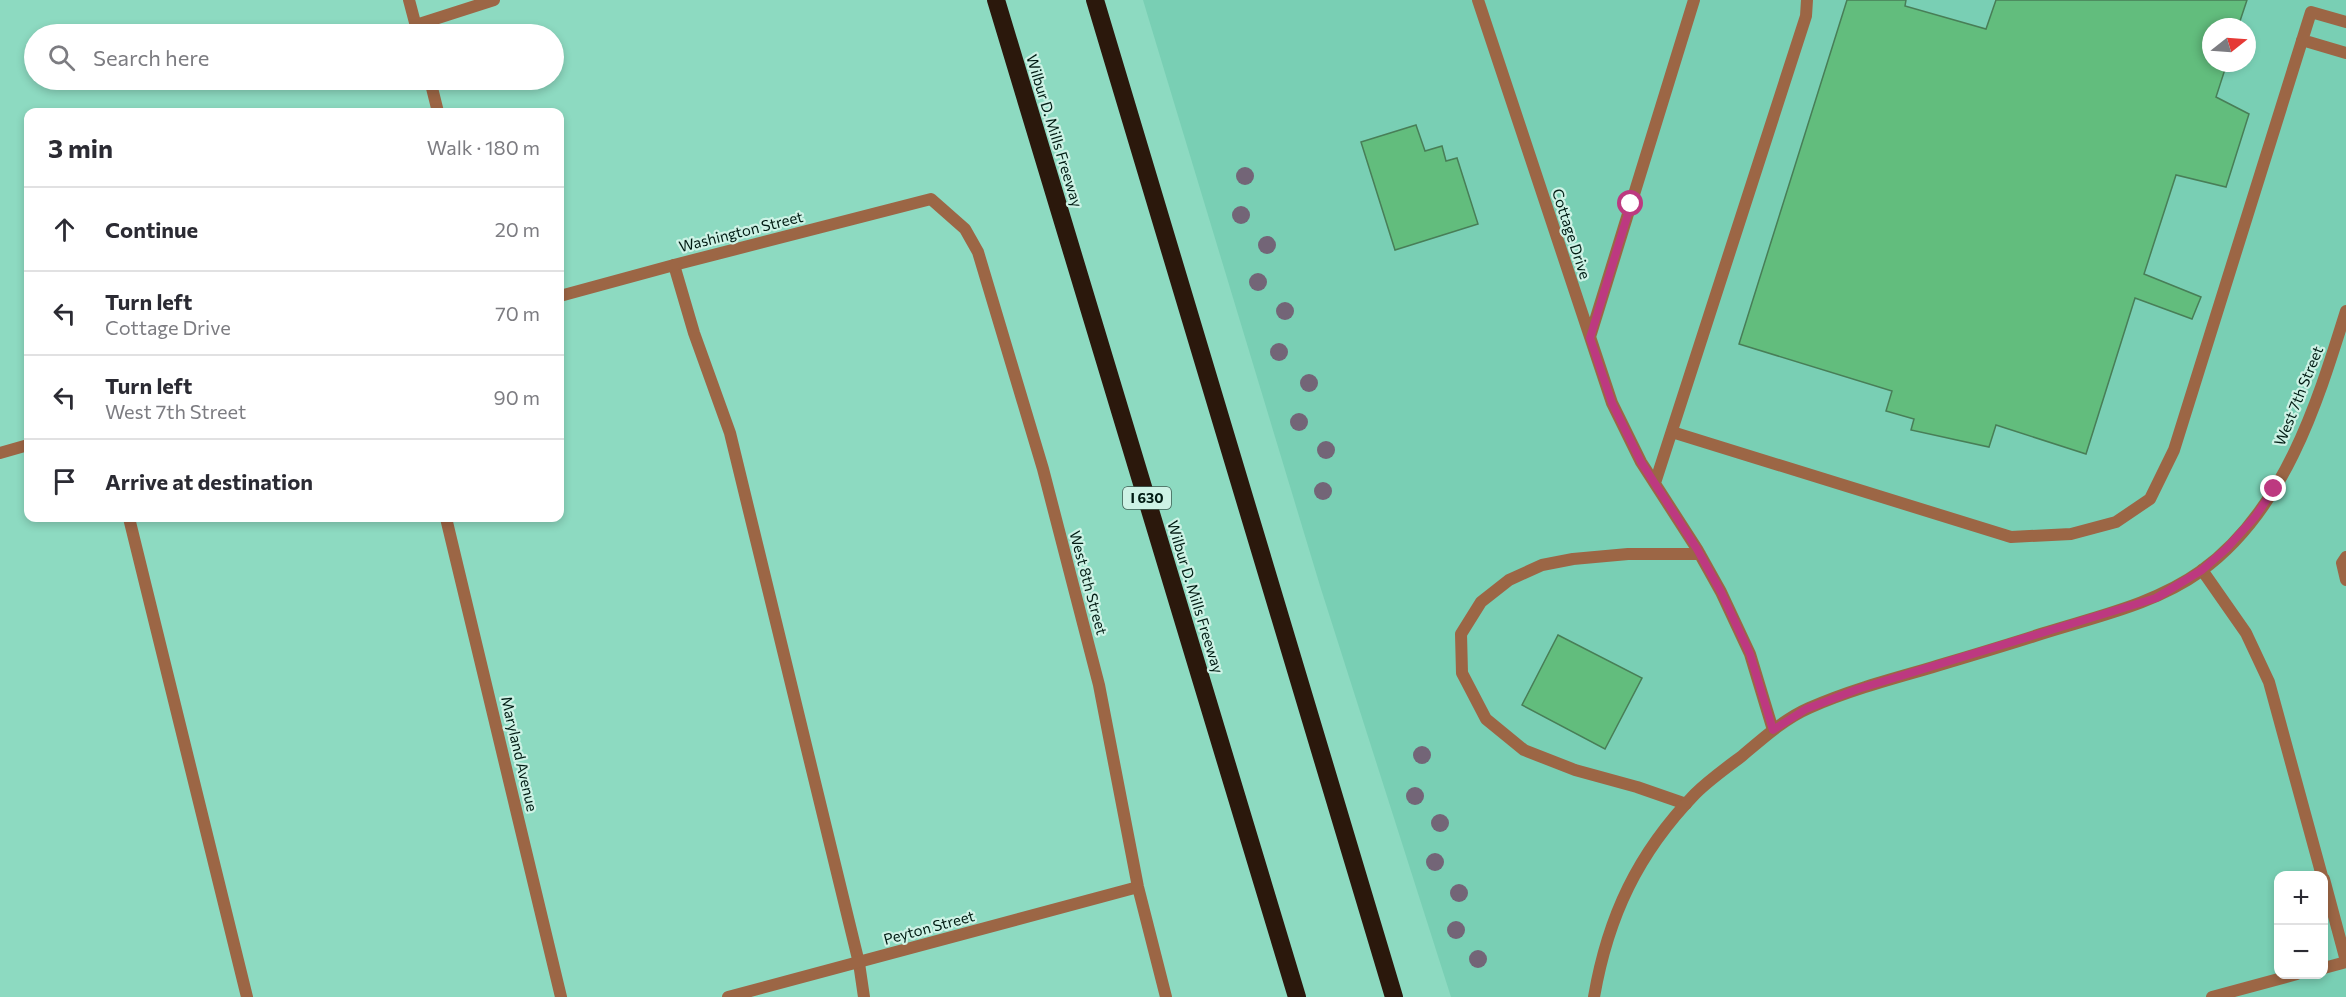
<!DOCTYPE html>
<html lang="en">
<head>
<meta charset="utf-8">
<style>
	:root { --surface:#fff; --page:#f2f2f3; --text:#2b2b33; --muted:#7c7c81; --line:#e1e1e2 }
	body { margin:0; font-family:Commissioner,sans-serif; background:var(--page); color:var(--text) }
	.controls { position:absolute; right:18px; bottom:18px; display:grid; overflow:hidden; border-radius:12px; box-shadow:0 3px 9px #0003 }
	.controls button { width:54px; height:54px; display:grid; place-items:center; padding:0; border:0; border-bottom:2px solid var(--line); background:var(--surface); color:var(--text); font:30px sans-serif }
	.compass { position:absolute; left:2202px; top:18px; width:54px; height:54px; border-radius:50%; background:var(--surface); box-shadow:0 3px 9px #0003; rotate:73deg }
	.stop { position:absolute; width:18px; height:18px; margin:-14px; border:4px solid #bd3980; border-radius:50%; background:#fff }
	.stop.end { background:#bd3980; border-color:#fff; box-shadow:0 2px 6px #0008 }
	.list { margin:0; padding:0; list-style:none }
	h2 { display:flex; justify-content:space-between; align-items:center; height:78px; margin:0; padding:0 24px; font-size:26px }
	h2 small { font-size:20px; font-weight:400; color:var(--muted) }
	.list li { display:grid; grid-template-columns:39px 1fr auto; gap:18px; align-items:center; box-sizing:border-box; height:84px; padding:0 24px; border-top:2px solid var(--line) }
	.list b { display:block; font-size:22px; white-space:nowrap }
	.list p { margin:0; font-size:20px; white-space:nowrap; color:var(--muted) }
	.list em { font-size:20px; font-style:normal; color:var(--muted) }
	.icon { flex:none; width:33px; height:33px; fill:none; stroke:currentColor; stroke-width:2; stroke-linecap:round; stroke-linejoin:round }
	.map { position:relative; flex:none; width:2346px; height:997px; overflow:hidden }
	.search { position:absolute; background:var(--surface); box-shadow:0 3px 9px #0003; left:24px; top:24px; width:540px; height:66px; display:flex; align-items:center; gap:15px; box-sizing:border-box; padding:0 21px; border-radius:33px; color:var(--muted); font-size:22px }
	.panel { position:absolute; background:var(--surface); box-shadow:0 3px 9px #0003; left:24px; top:108px; width:540px; height:414px; border-radius:12px }
	.map>svg:first-child { display:block }
	.built { fill:#79cfb4; fill-rule:evenodd }
	.building { fill:#62bd7d; stroke:#487e57; stroke-width:1.5 }
	.lines { fill:none; stroke-linecap:round; stroke-linejoin:round }
	.service { stroke:#9c6645; stroke-width:12 }
	.minor { stroke:#9c6645; stroke-width:12 }
	.motorway { stroke:#2b180c; stroke-width:18 }
	.tree { fill:#736577 }
	.route { stroke:#bd3980; stroke-width:8 }
	.labels { text-anchor:middle; stroke-width:4.5; stroke-linejoin:round; paint-order:stroke }
	.shield { fill:#cdf2e5; stroke:#3e5c52; stroke-width:1.5 }
	.shield-label { font-size:14px; font-weight:bold; fill:#001b13 }
	.street-label { font-size:15px; fill:#001b13; stroke:#cdf2e5 }
</style>
</head>
<body>
<div class="map">
<svg width="2346" height="997" viewBox="0 0 2346 997">
	<rect width="100%" height="100%" fill="#8ddac1"/>
	<!-- built -->
	<path class="built" d="M1143 0H2346V997H1451L1321 589ZM2211 27H2247V63H2211ZM2278 876H2324V974H2278Z"/>
	<!-- building -->
	<path class="building" d="M1847 0H1906L1905 6 1986 29 1996 0H2247L2238 27H2211V63H2227L2216 97 2249 114 2226 187 2176 175 2144 274 2201 297 2192 319 2135 298 2086 454 1996 425 1989 447 1911 430 1914 419 1886 411 1892 391 1739 344Z
		M1416 125 1425 151 1442 146 1446 161 1457 158 1478 224 1395 250 1361 142Z
		M1558 635 1642 678 1605 749 1522 705Z"/>
	<g class="lines">
		<!-- service -->
		<path class="service" d="M1478 0 1612 403 1641 462 1697 549 1721 592 1750 654 1773 730
			M416 25 494 0
			M2302 40 2346 53
			M674 265 694 333 730 433 859 963 864 997
			M1590 337 1694 0
			M1672 432 2011 537 2071 534 2116 522 2150 499 2174 450 2311 12 2346 22
			M1655 483 1806 16 1807 0
			M129 518 247 997
			M2346 557 2342 563 2346 580
			M2202 570 2246 633 2269 682 2322 876
			M1686 804 1637 787 1575 770 1524 750 1486 719 1462 673 1461 634 1481 602 1509 580 1542 565 1573 559 1628 554H1700
			M2324 879 2346 961
			M2324 968 2346 962
			M2212 997 2297 974"/>
		<!-- minor -->
		<path class="minor" d="M409 0 418 34
			M430 80 438 112
			M560 296 674 265 931 199 965 229 978 252 1043 469 1099 685 1138 887 1166 997
			M0 453 28 445
			M446 518 561 997
			M728 997 1138 887
			M1594 997C1608 916 1638 853 1695 794 1709 780 1726 768 1742 756 1762 739 1784 719 1809 708 1845 692 1884 681 1923 670 1963 658 2004 646 2044 633 2098 616 2155 604 2201 571 2284 511 2317 404 2346 311"/>
		<!-- motorway -->
		<path class="motorway" d="M996 0 1297 997
			M1095 0 1394 997"/>
	</g>
	<!-- trees -->
	<g class="tree">
		<circle cx="1245" cy="176" r="9"/>
		<circle cx="1241" cy="215" r="9"/>
		<circle cx="1267" cy="245" r="9"/>
		<circle cx="1258" cy="282" r="9"/>
		<circle cx="1285" cy="311" r="9"/>
		<circle cx="1279" cy="352" r="9"/>
		<circle cx="1309" cy="383" r="9"/>
		<circle cx="1299" cy="422" r="9"/>
		<circle cx="1326" cy="450" r="9"/>
		<circle cx="1323" cy="491" r="9"/>
		<circle cx="1422" cy="755" r="9"/>
		<circle cx="1415" cy="796" r="9"/>
		<circle cx="1440" cy="823" r="9"/>
		<circle cx="1435" cy="862" r="9"/>
		<circle cx="1459" cy="893" r="9"/>
		<circle cx="1456" cy="930" r="9"/>
		<circle cx="1478" cy="959" r="9"/>
	</g>
	<g class="lines">
		<!-- route -->
		<path class="route" d="M1631 204 1590 338 1612 403 1641 462 1697 549 1721 592 1750 654 1773 730 1806 709 1858 689 2156 598 2202 570 2226 549 2255 517 2274 489"/>
	</g>
	<g class="labels">
		<!-- shield labels -->
		<rect class="shield" x="1123" y="487" width="48" height="22" rx="4.5"/>
		<g class="shield-label">
			<text x="1147" y="503">I 630</text>
		</g>
		<!-- street labels -->
		<g class="street-label">
			<text transform="translate(1054 131) rotate(73)" y="5">Wilbur D. Mills Freeway</text>
			<text transform="translate(741 232) rotate(-14)" y="5">Washington Street</text>
			<text transform="translate(1571 234) rotate(72)" y="5">Cottage Drive</text>
			<text transform="translate(2299 396) rotate(-68)" y="5">West 7th Street</text>
			<text transform="translate(1088 583) rotate(75)" y="5">West 8th Street</text>
			<text transform="translate(1195 597) rotate(73)" y="5">Wilbur D. Mills Freeway</text>
			<text transform="translate(519 754) rotate(77)" y="5">Maryland Avenue</text>
			<text transform="translate(929 928) rotate(-15)" y="5">Peyton Street</text>
		</g>
	</g>
</svg>
<div class="controls">
<button>+</button>
<button>−</button>
</div>
<svg class="compass" viewBox="-18 -18 36 36"><path d="M0-13l5 13h-10z" fill="#e53935"/><path d="M0 13l5-13h-10z" fill="#7c7c81"/></svg>
<div class="stop" style="left:1631px;top:204px"></div>
<div class="stop end" style="left:2274px;top:489px"></div>
<div class="search"><svg class="icon" aria-label="search" viewBox="0 0 24 24"><circle cx="10" cy="10" r="6"/><path d="M15 15l6 6"/></svg>Search here</div>
<section class="panel">
<h2>3 min<small>Walk · 180 m</small></h2>
<ul class="list">
<li><svg class="icon" aria-label="ahead" viewBox="0 0 24 24"><path d="M12 20V5M6 11l6-6 6 6"/></svg><div><b>Continue</b></div><em>20 m</em></li>
<li><svg class="icon" aria-label="left" viewBox="0 0 24 24"><path d="M17 20v-9H6M10 6l-5 5 5 5"/></svg><div><b>Turn left</b><p>Cottage Drive</p></div><em>70 m</em></li>
<li><svg class="icon" aria-label="left" viewBox="0 0 24 24"><path d="M17 20v-9H6M10 6l-5 5 5 5"/></svg><div><b>Turn left</b><p>West 7th Street</p></div><em>90 m</em></li>
<li><svg class="icon" aria-label="arrive" viewBox="0 0 24 24"><path d="M6 21V4h12l-3 4 3 4H6"/></svg><div><b>Arrive at destination</b></div></li>
</ul>
</section>
</div>
</body>
</html>
